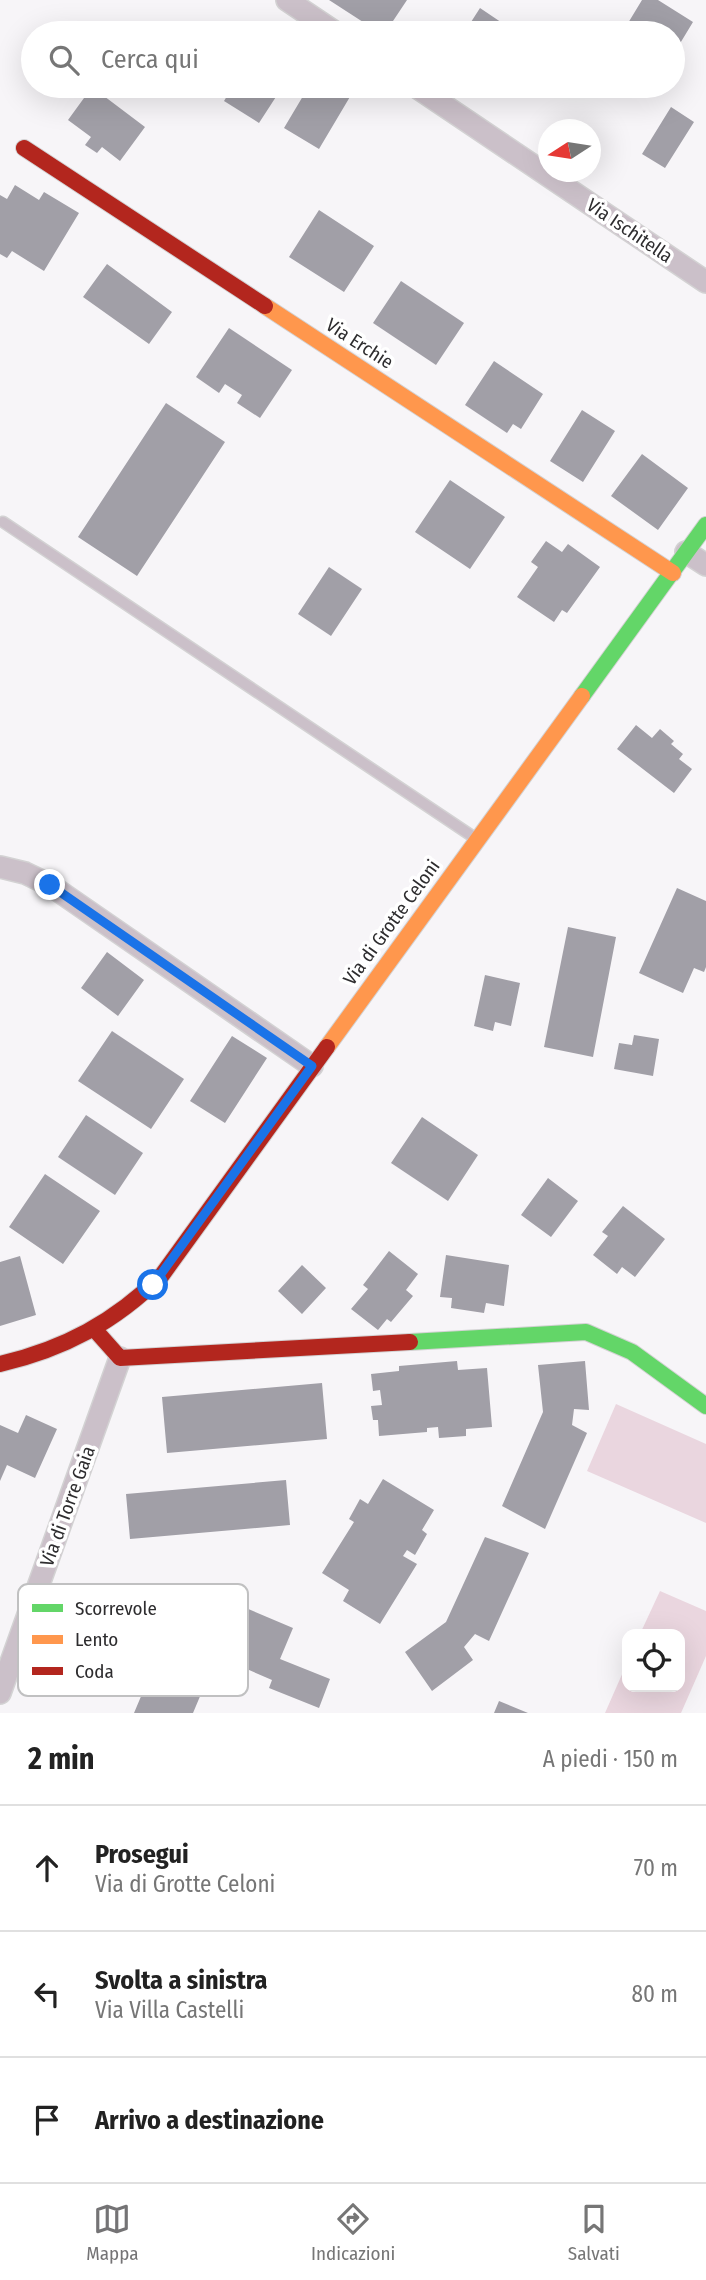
<!DOCTYPE html>
<html lang="it">
<head>
<meta charset="utf-8">
<style>
	:root { --surface:#fff; --page:#f2f2f2; --text:#222; --muted:#767676; --line:#e0e0e0; --accent:#747375 }
	body { margin:0; font-family:"Fira Sans Condensed",sans-serif; background:var(--page); color:var(--text) }
	.controls { position:absolute; right:21px; bottom:21px; display:grid; overflow:hidden; border-radius:14px; box-shadow:0 7px 28px #0002 }
	.controls button { width:63px; height:63px; display:grid; place-items:center; padding:0; border:0; border-bottom:2px solid var(--line); background:var(--surface); color:var(--text); font:35px sans-serif }
	.compass { position:absolute; left:538px; top:119px; width:63px; height:63px; border-radius:50%; background:var(--surface); box-shadow:0 7px 28px #0002; rotate:258deg }
	.stop { position:absolute; width:21px; height:21px; margin:-16px; border:5px solid #1a73e8; border-radius:50%; background:#fff }
	.stop.end { background:#1a73e8; border-color:#fff; box-shadow:0 2px 7px #0008 }
	.list { margin:0; padding:0; list-style:none }
	h2 { display:flex; justify-content:space-between; align-items:center; height:91px; margin:0; padding:0 28px; font-size:30px }
	h2 small { font-size:23px; font-weight:400; color:var(--muted) }
	.list li { display:grid; grid-template-columns:46px 1fr auto; gap:21px; align-items:center; box-sizing:border-box; height:126px; padding:0 28px; border-top:2px solid var(--line) }
	.list b { display:block; font-size:26px; white-space:nowrap }
	.list p { margin:0; font-size:23px; white-space:nowrap; color:var(--muted) }
	.list em { font-size:23px; font-style:normal; color:var(--muted) }
	.icon { flex:none; width:38px; height:38px; fill:none; stroke:currentColor; stroke-width:2; stroke-linecap:round; stroke-linejoin:round }
	.map { position:relative; flex:none; width:706px; height:1713px; overflow:hidden }
	.search { position:absolute; background:var(--surface); box-shadow:0 7px 28px #0002; left:21px; right:21px; top:21px; height:77px; display:flex; align-items:center; gap:18px; box-sizing:border-box; padding:0 24px; border-radius:38px; color:var(--muted); font-size:26px }
	.sheet { height:469px; background:var(--surface) }
	nav { display:flex; justify-content:space-around; align-items:center; box-sizing:border-box; height:98px; border-top:2px solid var(--line); background:var(--surface); font-size:19px; color:var(--muted) }
	nav a { display:grid; justify-items:center; gap:4px }
	nav .on { color:var(--accent) }
	.map>svg:first-child { display:block }
	.green { fill:#ead6df }
	.building { fill:#a19fa7 }
	.lines { fill:none; stroke-linecap:round; stroke-linejoin:round }
	.lane-casing { stroke:#d3d2d3; stroke-width:13 }
	.street-casing { stroke:#d3d2d3; stroke-width:24 }
	.fast-casing { stroke:#d3d2d3; stroke-width:18 }
	.slow-casing { stroke:#d3d2d3; stroke-width:18 }
	.jam-casing { stroke:#d3d2d3; stroke-width:18 }
	.lane { stroke:#cbc0c9; stroke-width:10 }
	.street { stroke:#cbc0c9; stroke-width:21 }
	.fast { stroke:#63d668; stroke-width:16 }
	.slow { stroke:#ff974d; stroke-width:16 }
	.jam { stroke:#b3261e; stroke-width:16 }
	.route { stroke:#1a73e8; stroke-width:9 }
	.labels { text-anchor:middle; stroke-width:7; stroke-linejoin:round; paint-order:stroke }
	.street-label { font-size:19px; fill:#2e2d2f; stroke:#fff }
	.key { fill:#fff; stroke:#c0c0c1; stroke-width:2 }
	.key-label { font-size:19px; fill:#2e2d2f }
</style>
</head>
<body>
<div class="map">
<svg width="706" height="1713" viewBox="0 0 706 1713">
	<rect width="100%" height="100%" fill="#f7f5f8"/>
	<!-- green -->
	<path class="green" d="M616 1404 706 1444V1523L587 1471Z
		M660 1591 706 1611V1656L681 1713H605L627 1663V1687H680V1634H640Z"/>
	<!-- building -->
	<path class="building" d="M329 0H407L385 33H380Z
		M642 0H658L693 22 673 55V33H622Z
		M480 8 517 33H464Z
		M233 86H283L259 123 224 101Z
		M309 86H348L354 90 319 149 284 128Z
		M92 87 145 127 120 161 102 147 97 153 85 145 91 137 68 120Z
		M671 107 694 122 665 168 642 154Z
		M15 185 39 200 44 192 79 213 44 271 12 251 7 258 0 254V195L7 199Z
		M319 210 374 246 344 292 289 257Z
		M107 264 172 312 149 344 83 297Z
		M401 281 464 323 436 365 373 323Z
		M229 328 292 370 260 418 237 403 242 395 225 384 219 393 196 377Z
		M494 361 543 394 521 429 513 424 507 433 465 405Z
		M166 403 225 442 137 576 78 537Z
		M582 410 615 431 583 482 550 461Z
		M642 454 688 488 658 530 611 496Z
		M450 480 505 517 470 569 415 532Z
		M546 541 562 552 568 544 600 567 567 613 562 610 554 622 517 597 538 567 531 562Z
		M329 567 362 589 331 636 298 614Z
		M636 725 652 738 660 729 674 741 671 744 683 754 679 759 692 769 674 793 617 749Z
		M677 888 706 901V967L704 972 694 968 683 993 639 973Z
		M568 927 616 937 593 1057 544 1047Z
		M107 952 144 980 118 1016 81 988Z
		M485 975 520 983 511 1026 495 1022 493 1031 474 1026Z
		M112 1031 184 1079 151 1129 78 1081Z
		M634 1035 659 1039 653 1076 614 1069 619 1043 632 1045Z
		M232 1036 267 1058 225 1123 190 1101Z
		M86 1115 143 1153 115 1195 58 1157Z
		M422 1117 478 1155 448 1201 391 1163Z
		M45 1174 100 1211 63 1264 9 1227Z
		M548 1178 578 1201 551 1237 521 1215Z
		M623 1206 665 1239 635 1277 622 1267 617 1274 593 1255 608 1236 602 1232Z
		M389 1251 418 1274 406 1290 413 1296 391 1322 387 1319 378 1330 351 1309 368 1289 363 1285Z
		M446 1255 509 1265 504 1306 486 1303 484 1313 451 1308 452 1298 440 1297Z
		M20 1256 36 1315 0 1326V1262Z
		M302 1265 326 1288 302 1314 278 1291Z
		M457 1361 458 1370 487 1368 492 1427 466 1429V1436L439 1438 438 1427 427 1428V1432L379 1436 378 1420H373L371 1406 382 1405 380 1390 373 1391 371 1374 399 1371V1366Z
		M585 1361 589 1410 574 1409 572 1425 587 1433 545 1529 502 1506 543 1412 538 1365Z
		M322 1383 327 1439 167 1453 162 1397Z
		M26 1415 57 1429 35 1478 7 1465 0 1481V1425L18 1433Z
		M383 1479 434 1510 422 1530 427 1534 415 1555 407 1550 403 1556 417 1564 380 1624 343 1601 349 1590 322 1573 354 1522 349 1519 360 1499 368 1504Z
		M286 1480 290 1525 130 1539 126 1494Z
		M485 1537 529 1553 489 1641 475 1634 464 1647 473 1660 432 1691 405 1652 446 1622Z
		M206 1591 293 1628 280 1659 330 1679 319 1708 269 1688 272 1680 217 1656 193 1713H134L177 1611 195 1619Z
		M499 1701 528 1713H494Z"/>
	<g class="lines">
		<!-- lane casing -->
		<g class="lane-casing">
			<path id="lane" d="M3 522 475 838"/>
		</g>
		<!-- street casing -->
		<g class="street-casing">
			<path id="street" d="M287 0 336 33
				M415 86 706 282
				M686 552 706 565
				M0 867 25 873 50 885 312 1066
				M0 1693 120 1358"/>
		</g>
		<!-- fast casing -->
		<g class="fast-casing">
			<path id="fast" d="M582 696 706 525
				M410 1342 586 1332 632 1352 706 1406"/>
		</g>
		<!-- slow casing -->
		<g class="slow-casing">
			<path id="slow" d="M265 306 673 573
				M327 1047 582 696"/>
		</g>
		<!-- jam casing -->
		<g class="jam-casing">
			<path id="jam" d="M24 148 265 306
				M96 1331 120 1358 410 1342
				M0 1364C64 1349 115 1322 162 1275L327 1047"/>
		</g>
		<!-- lane -->
		<use href="#lane" class="lane"/>
		<!-- street -->
		<use href="#street" class="street"/>
		<!-- fast -->
		<use href="#fast" class="fast"/>
		<!-- slow -->
		<use href="#slow" class="slow"/>
		<!-- jam -->
		<use href="#jam" class="jam"/>
	</g>
	<g class="lines">
		<!-- route -->
		<path class="route" d="M50 885 312 1066 153 1285"/>
	</g>
	<g class="labels">
		<!-- street labels -->
		<g class="street-label">
			<text transform="translate(630 230) rotate(34)" y="7">Via Ischitella</text>
			<text transform="translate(360 343) rotate(33)" y="7">Via Erchie</text>
			<text transform="translate(391 922) rotate(-54)" y="7">Via di Grotte Celoni</text>
			<text transform="translate(67 1506) rotate(-70)" y="7">Via di Torre Gaia</text>
		</g>
	</g>
	<!-- legend -->
	<rect x="18" y="1584" width="230" height="112" rx="10" class="key"/>
	<rect x="32" y="1604" width="31" height="8" fill="#63d668"/>
	<rect x="32" y="1635" width="31" height="9" fill="#ff974d"/>
	<rect x="32" y="1667" width="31" height="8" fill="#b3261e"/>
	<g class="key-label">
		<text x="75" y="1615">Scorrevole</text>
		<text x="75" y="1646">Lento</text>
		<text x="75" y="1678">Coda</text>
	</g>
</svg>
<div class="controls">
<button><svg class="icon" aria-label="locate" viewBox="0 0 24 24"><circle cx="12" cy="12" r="6"/><path d="M12 2v4M12 18v4M2 12h4M18 12h4"/></svg></button>
</div>
<svg class="compass" viewBox="-18 -18 36 36"><path d="M0-13l5 13h-10z" fill="#e53935"/><path d="M0 13l5-13h-10z" fill="#767676"/></svg>
<div class="stop" style="left:153px;top:1285px"></div>
<div class="stop end" style="left:50px;top:885px"></div>
<div class="search"><svg class="icon" aria-label="search" viewBox="0 0 24 24"><circle cx="10" cy="10" r="6"/><path d="M15 15l6 6"/></svg>Cerca qui</div>
</div>
<section class="sheet">
<h2>2 min<small>A piedi · 150 m</small></h2>
<ul class="list">
<li><svg class="icon" aria-label="ahead" viewBox="0 0 24 24"><path d="M12 20V5M6 11l6-6 6 6"/></svg><div><b>Prosegui</b><p>Via di Grotte Celoni</p></div><em>70 m</em></li>
<li><svg class="icon" aria-label="left" viewBox="0 0 24 24"><path d="M17 20v-9H6M10 6l-5 5 5 5"/></svg><div><b>Svolta a sinistra</b><p>Via Villa Castelli</p></div><em>80 m</em></li>
<li><svg class="icon" aria-label="arrive" viewBox="0 0 24 24"><path d="M6 21V4h12l-3 4 3 4H6"/></svg><div><b>Arrivo a destinazione</b></div></li>
</ul>
</section>
<nav>
<a class="on"><svg class="icon" aria-label="map" viewBox="0 0 24 24"><path d="M3 6l6-2 6 2 6-2v14l-6 2-6-2-6 2zM9 4v14M15 6v14"/></svg>Mappa</a>
<a><svg class="icon" aria-label="directions" viewBox="0 0 24 24"><path d="M12 3l9 9-9 9-9-9zM9 14v-3h6M13 9l2 2-2 2"/></svg>Indicazioni</a>
<a><svg class="icon" aria-label="saved" viewBox="0 0 24 24"><path d="M7 4h10v16l-5-4-5 4z"/></svg>Salvati</a>
</nav>
</body>
</html>
